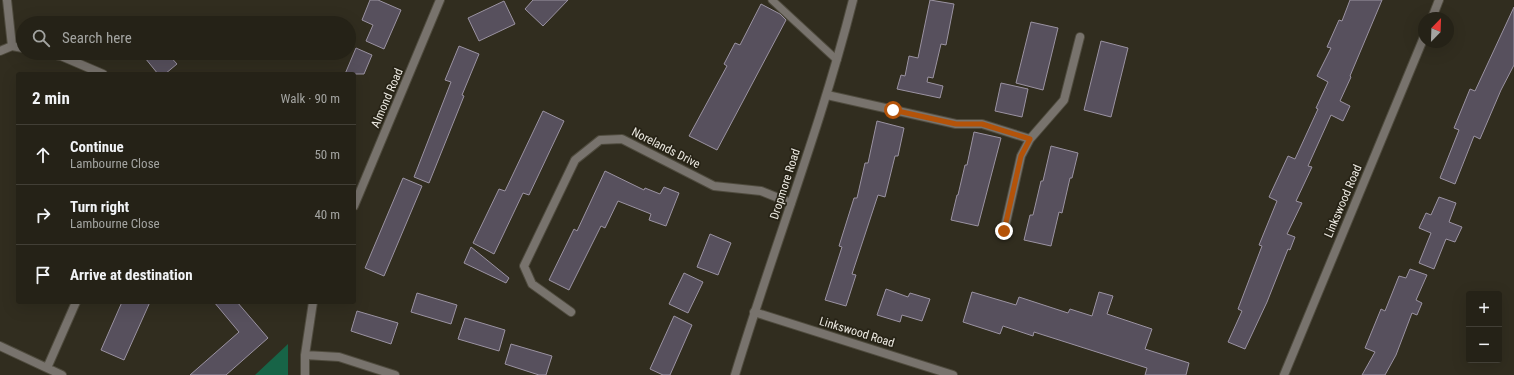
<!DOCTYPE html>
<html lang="en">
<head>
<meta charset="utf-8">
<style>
	:root { --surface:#252217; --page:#2d2a20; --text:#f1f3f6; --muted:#a3a4a1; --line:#423f36 }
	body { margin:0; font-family:"Roboto Condensed",sans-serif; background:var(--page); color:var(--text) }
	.controls { position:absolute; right:12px; bottom:12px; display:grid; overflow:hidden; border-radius:4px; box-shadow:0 4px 16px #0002 }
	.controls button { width:36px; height:36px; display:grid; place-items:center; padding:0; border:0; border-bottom:1px solid var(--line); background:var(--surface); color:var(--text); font:20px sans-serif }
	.compass { position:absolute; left:1418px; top:12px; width:36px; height:36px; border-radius:50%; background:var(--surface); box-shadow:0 4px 16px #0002; rotate:23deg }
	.stop { position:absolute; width:12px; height:12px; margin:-9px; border:3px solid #b45309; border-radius:50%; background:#fff }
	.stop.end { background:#b45309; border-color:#fff; box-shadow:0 1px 4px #0008 }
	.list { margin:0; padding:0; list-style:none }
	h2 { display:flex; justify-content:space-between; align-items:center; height:52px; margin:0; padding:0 16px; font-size:17px }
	h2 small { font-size:13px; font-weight:400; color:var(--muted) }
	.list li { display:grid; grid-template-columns:26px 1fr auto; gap:12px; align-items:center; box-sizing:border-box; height:60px; padding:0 16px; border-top:1px solid var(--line) }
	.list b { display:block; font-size:15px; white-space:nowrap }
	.list p { margin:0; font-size:13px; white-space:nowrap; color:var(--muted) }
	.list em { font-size:13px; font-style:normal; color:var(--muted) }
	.icon { flex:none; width:22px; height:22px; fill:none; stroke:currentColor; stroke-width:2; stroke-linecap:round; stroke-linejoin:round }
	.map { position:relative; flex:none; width:1514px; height:375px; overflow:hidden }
	.search { position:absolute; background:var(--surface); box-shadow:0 4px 16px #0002; left:16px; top:16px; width:340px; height:44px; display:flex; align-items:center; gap:10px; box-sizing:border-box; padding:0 14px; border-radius:22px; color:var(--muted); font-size:15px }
	.panel { position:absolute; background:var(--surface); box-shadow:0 4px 16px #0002; left:16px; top:72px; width:340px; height:232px; border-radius:4px }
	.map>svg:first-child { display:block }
	.green { fill:#176447 }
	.building { fill:#57505d; stroke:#9b93a2 }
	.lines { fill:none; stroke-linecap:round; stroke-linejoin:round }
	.service-casing { stroke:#4f4b3e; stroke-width:9 }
	.minor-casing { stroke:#4f4b3e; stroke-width:10 }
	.tertiary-casing { stroke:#4f4b3e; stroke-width:10 }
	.service { stroke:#78736d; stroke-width:7 }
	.minor { stroke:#78736d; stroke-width:8 }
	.tertiary { stroke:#78736d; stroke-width:8 }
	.route { stroke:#b45309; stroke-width:5 }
	.labels { text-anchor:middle; stroke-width:3.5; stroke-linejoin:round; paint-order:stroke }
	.street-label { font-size:12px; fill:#edeae2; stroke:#272316 }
</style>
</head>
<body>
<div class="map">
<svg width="1514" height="375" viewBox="0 0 1514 375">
	<rect width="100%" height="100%" fill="#312d1f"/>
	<!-- green -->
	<path class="green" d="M288 344V375H255Z"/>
	<!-- building -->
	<path class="building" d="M370 0H378L401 10 384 49 366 41 373 25 362 20Z
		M533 0H568L543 26 525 9Z
		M930 0 954 4 946 45 941 44 933 78 928 77 927 82 943 86 940 98 897 89 901 75 905 76 909 56 918 58Z
		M1350 0H1382L1350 76 1351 77 1340 101 1350 106 1343 121 1331 115 1308 166 1312 167 1296 201 1302 203 1287 234 1295 237 1290 250 1288 249 1267 302 1245 349 1228 342 1242 311 1238 309 1262 246 1259 245 1277 201 1269 197 1288 156 1295 159 1318 109 1316 108 1328 82 1317 76 1331 48 1327 47 1339 20 1342 21Z
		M504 1 515 24 479 41 468 18Z
		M761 4 780 14 786 20 717 150 689 136 727 66 724 64 735 43 740 45Z
		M1514 7V65L1501 90 1480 139 1474 136 1455 184 1440 178 1459 130 1454 128 1470 89 1475 91Z
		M1031 22 1058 28 1043 90 1016 83Z
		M1101 41 1128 48 1111 117 1084 110Z
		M459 46 479 54 462 95 464 96 429 183 414 177 451 82 445 80Z
		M356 48 372 55 364 74H345Z
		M141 53H167L177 64 165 74H158Z
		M1001 83 1028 89 1022 117 995 111Z
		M543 111 564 121 529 195 523 193 494 254 473 243 499 189 505 191Z
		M877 121 904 128 898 156H895L885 197 878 195 852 274 856 275 846 306 825 300 842 247 839 246 854 198H857L865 163H868Z
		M974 132 1001 138 978 226 951 220 957 195H958L965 165H967Z
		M1051 146 1078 153 1072 178H1070L1062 213 1059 212 1051 246 1024 240 1030 215H1033L1041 181H1043Z
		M605 171 644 190 645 188 660 194 664 187 679 193 666 226 649 220 651 214 618 201 605 228 601 226 569 290 549 280 574 229 577 231Z
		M403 178 422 186 384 276 365 268Z
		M1439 197 1456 203 1449 222 1462 227 1455 242 1446 239 1434 269 1419 263 1431 233 1419 228 1426 213 1431 215Z
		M710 234 731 243 718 275 697 267Z
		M471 247 509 278 506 283 464 263Z
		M1410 269 1427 275 1416 300 1422 303 1417 315 1412 313 1396 355 1385 375H1362L1375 352 1365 348 1381 309 1385 311 1399 276 1406 278Z
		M684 273 703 282 688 313 669 304Z
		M886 289 908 297 910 293 930 299 922 321 902 315 900 322 877 315Z
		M972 292 1016 305 1019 297 1068 313 1070 309 1092 316 1099 292 1113 296 1107 314 1152 329 1145 349 1189 363 1186 375H1145L1147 368 1034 332 1033 336 1003 326 1000 334 963 322Z
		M417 293 457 305 451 324 411 312Z
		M122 302H150L124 360 101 350Z
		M214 302H237L268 338 226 375H190L239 332Z
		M357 311 398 323 391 344 351 331Z
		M674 316 692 325 670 375H663L650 369Z
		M465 318 505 330 499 351 458 339Z
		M511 344 552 356 546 375H539L505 364Z"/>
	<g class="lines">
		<!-- service casing -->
		<g class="service-casing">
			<path id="service" d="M772 0 837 60"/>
		</g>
		<!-- minor casing -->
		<g class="minor-casing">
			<path id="minor" d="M7 0 12 46
				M1432 18 1439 0
				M0 51 12 46 23 48
				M47 53 61 56 103 74
				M827 95 956 124H982L1030 139
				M354 206 440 0
				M1004 231 1021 156 1030 139 1064 100 1080 37
				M571 312 532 284 524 266 575 160 600 140 622 139 714 186 761 191 791 203
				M754 312 953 375
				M0 346 62 375
				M305 355 339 357 395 375
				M47 368 76 302
				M305 375V355L313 302
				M1284 375 1424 37"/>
		</g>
		<!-- tertiary casing -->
		<g class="tertiary-casing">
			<path id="tertiary" d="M735 375C773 249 821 127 853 0"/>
		</g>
		<!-- service -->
		<use href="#service" class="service"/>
		<!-- minor -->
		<use href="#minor" class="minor"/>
		<!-- tertiary -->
		<use href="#tertiary" class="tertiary"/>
	</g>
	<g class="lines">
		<!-- route -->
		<path class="route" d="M893 110 956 124H982L1030 139 1021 156 1004 231"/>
	</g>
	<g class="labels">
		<!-- street labels -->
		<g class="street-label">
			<text transform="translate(387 98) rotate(-67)" y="4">Almond Road</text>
			<text transform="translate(666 148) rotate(27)" y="4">Norelands Drive</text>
			<text transform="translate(785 184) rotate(-72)" y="4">Dropmore Road</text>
			<text transform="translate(1343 201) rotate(-67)" y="4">Linkswood Road</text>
			<text transform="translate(857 332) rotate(17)" y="4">Linkswood Road</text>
		</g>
	</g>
</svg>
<div class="controls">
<button>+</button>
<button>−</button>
</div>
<svg class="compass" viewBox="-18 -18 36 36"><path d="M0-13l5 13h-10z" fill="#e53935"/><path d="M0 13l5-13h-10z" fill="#a3a4a1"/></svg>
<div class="stop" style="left:893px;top:110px"></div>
<div class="stop end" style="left:1004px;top:231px"></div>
<div class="search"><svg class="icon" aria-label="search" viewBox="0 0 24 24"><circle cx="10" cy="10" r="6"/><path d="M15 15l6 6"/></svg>Search here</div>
<section class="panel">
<h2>2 min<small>Walk · 90 m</small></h2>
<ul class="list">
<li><svg class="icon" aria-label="ahead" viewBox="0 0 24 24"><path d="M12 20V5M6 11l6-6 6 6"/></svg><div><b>Continue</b><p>Lambourne Close</p></div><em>50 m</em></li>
<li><svg class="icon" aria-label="right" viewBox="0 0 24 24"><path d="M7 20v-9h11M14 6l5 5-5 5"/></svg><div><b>Turn right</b><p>Lambourne Close</p></div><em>40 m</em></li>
<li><svg class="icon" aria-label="arrive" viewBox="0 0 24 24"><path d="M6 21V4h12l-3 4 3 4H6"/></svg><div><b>Arrive at destination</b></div></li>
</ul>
</section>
</div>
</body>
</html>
